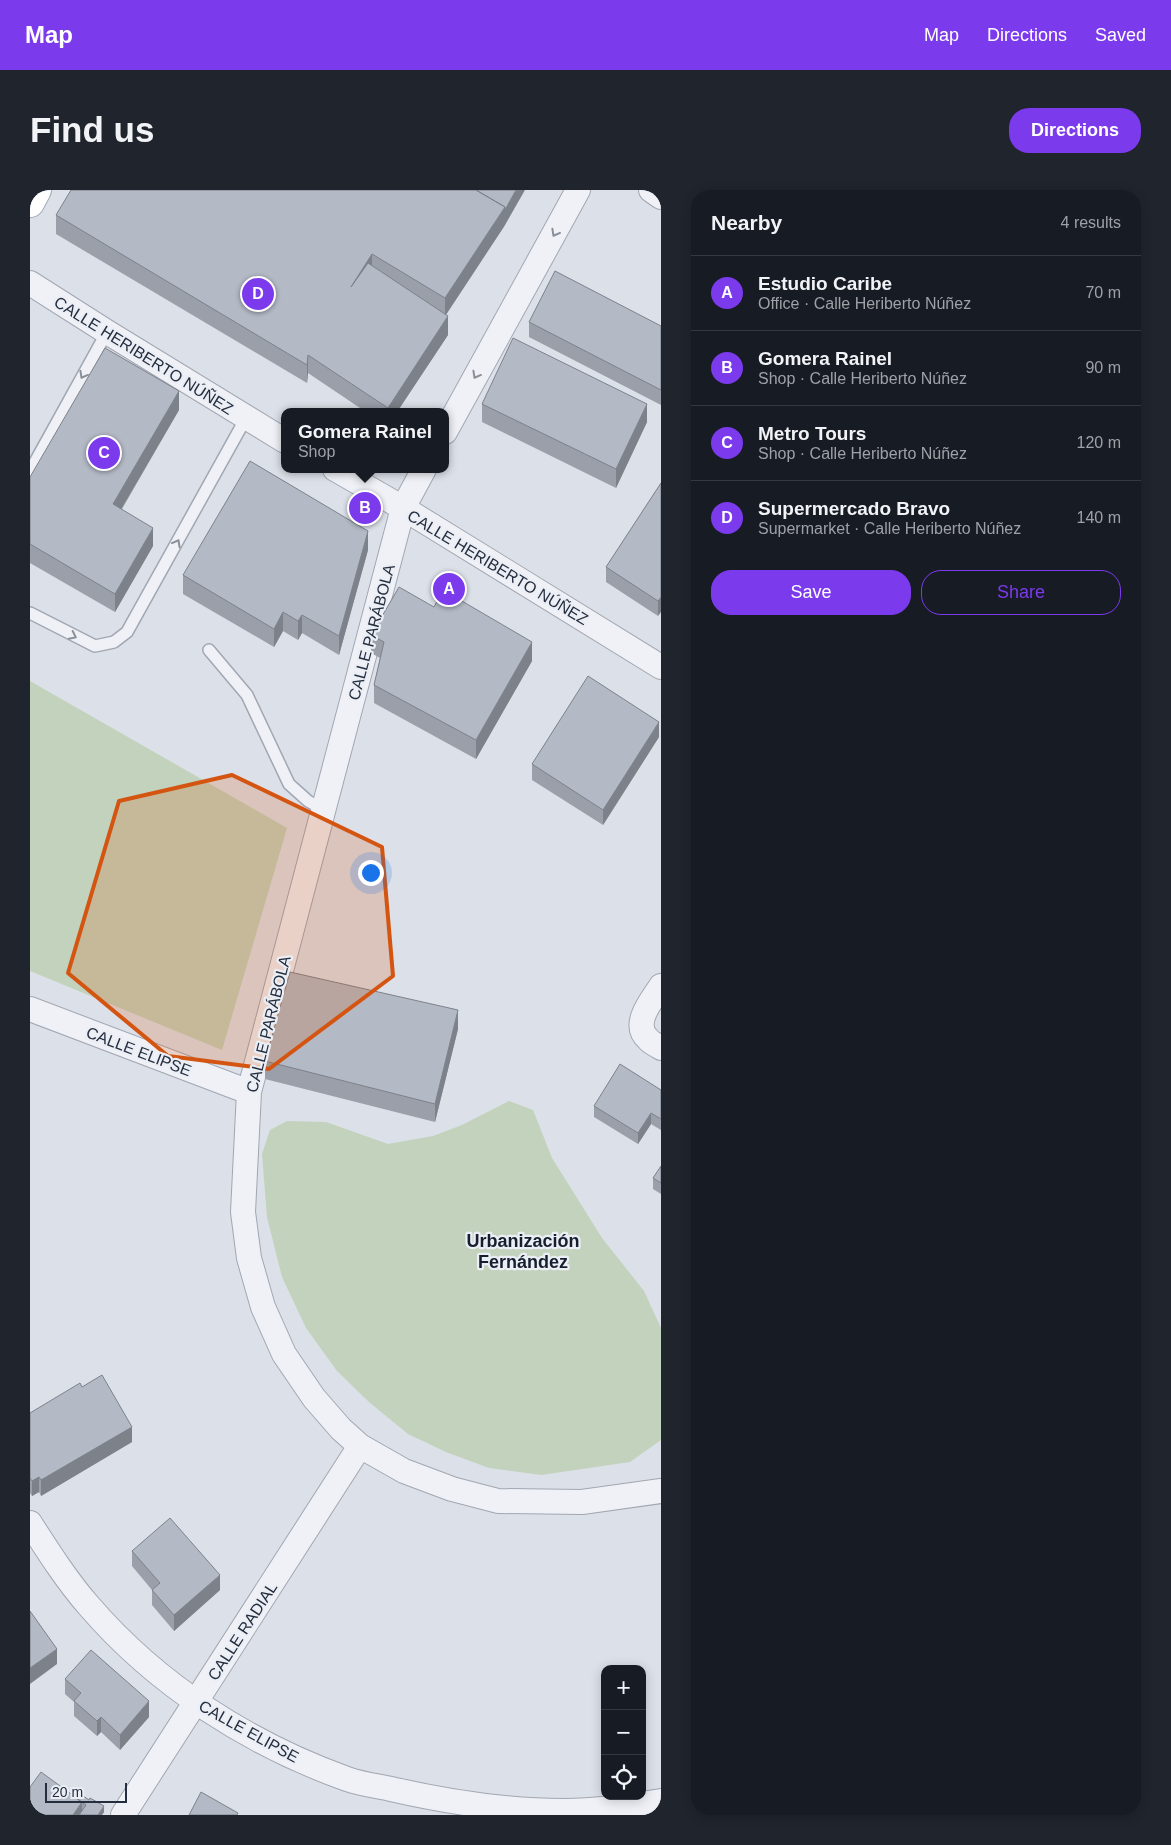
<!DOCTYPE html>
<html lang="en">
<head>
<meta charset="utf-8">
<style>
	:root { --surface:#171b24; --page:#20242c; --text:#f1f3f6; --muted:#9ea1a6; --line:#363941; --accent:#7c3aed }
	body { margin:0; font-family:Arial,sans-serif; background:var(--page); color:var(--text) }
	.controls { position:absolute; right:15px; bottom:15px; display:grid; overflow:hidden; border-radius:10px; box-shadow:0 2px 12px #0003 }
	.controls button { width:45px; height:45px; display:grid; place-items:center; padding:0; border:0; border-bottom:1px solid var(--line); background:var(--surface); color:var(--text); font:25px sans-serif }
	.scale { position:absolute; left:15px; bottom:12px; width:82px; box-sizing:border-box; padding-left:5px; border:2px solid #252e3f; border-top:0; font-size:14px; line-height:18px; white-space:nowrap; color:#252e3f; -webkit-text-stroke:4px #ebeff5; paint-order:stroke }
	.you { position:absolute; left:340px; top:682px; width:18px; height:18px; margin:-12px; border:4px solid #fff; border-radius:50%; background:#1a73e8; box-shadow:0 0 0 8px #1a73e833 }
	.badge { display:grid; place-items:center; width:32px; height:32px; border-radius:50%; background:var(--accent); color:#fff; font-size:16px; font-weight:700 }
	.pin { position:absolute; translate:-50% -50%; border:2px solid #fff; box-shadow:0 1px 5px #0006 }
	.popup { position:absolute; left:251px; top:218px; width:168px; height:65px; box-sizing:border-box; display:grid; place-content:center; border-radius:10px; background:var(--surface); filter:drop-shadow(0 1px 4px #0005); font-size:16px; white-space:nowrap; color:var(--muted) }
	.popup b { font-size:19px; color:var(--text) }
	.popup::after { content:''; position:absolute; left:50%; top:100%; margin-left:-10px; border:10px solid transparent; border-top-color:var(--surface) }
	.list { margin:0; padding:0; list-style:none }
	h2 { display:flex; justify-content:space-between; align-items:center; height:65px; margin:0; padding:0 20px; font-size:21px }
	h2 small { font-size:16px; font-weight:400; color:var(--muted) }
	.list li { display:grid; grid-template-columns:32px 1fr auto; gap:15px; align-items:center; box-sizing:border-box; height:75px; padding:0 20px; border-top:1px solid var(--line) }
	.list b { display:block; font-size:19px; white-space:nowrap }
	.list p { margin:0; font-size:16px; white-space:nowrap; color:var(--muted) }
	.list em { font-size:16px; font-style:normal; color:var(--muted) }
	.actions { display:flex; gap:10px; padding:15px 20px }
	.actions a { flex:1; padding:11px 0; border:1px solid var(--accent); border-radius:20px; text-align:center; font-size:18px; color:var(--accent) }
	.actions .main { background:var(--accent); color:#fff }
	.icon { flex:none; width:28px; height:28px; fill:none; stroke:currentColor; stroke-width:2; stroke-linecap:round; stroke-linejoin:round }
	.map { position:relative; flex:none; width:631px; height:1625px; overflow:hidden; border-radius:20px }
	header { display:flex; align-items:center; gap:30px; box-sizing:border-box; height:70px; padding:0 25px; background:var(--accent); color:#fff }
	header strong { font-size:24px }
	nav { display:flex; gap:28px; margin-inline-start:auto; font-size:18px }
	.intro { display:flex; align-items:center; justify-content:space-between; box-sizing:border-box; height:120px; padding:0 30px }
	h1 { margin:0; font-size:35px }
	.button { padding:12px 22px; border-radius:20px; background:var(--accent); color:#fff; font-size:18px; font-weight:700 }
	main { display:flex; gap:30px; padding:0 30px }
	aside { flex:1; background:var(--surface); border-radius:20px; box-shadow:0 2px 12px #0003 }
	.map>svg:first-child { display:block }
	.green { fill:#c2d2bc }
	.lines { fill:none; stroke-linecap:round; stroke-linejoin:round }
	.lane-casing { stroke:#a1a7b2; stroke-width:14 }
	.street-casing { stroke:#a1a7b2; stroke-width:26 }
	.primary-casing { stroke:#9aa4b4; stroke-width:30 }
	.lane { stroke:#eff1f6; stroke-width:11 }
	.street { stroke:#eff1f6; stroke-width:24 }
	.primary { stroke:#fff; stroke-width:28 }
	.wall { fill:#9a9fa9 }
	.shaded-wall { fill:#7d828a }
	.building { fill:#b3b9c5; stroke:#7d828a }
	.oneway { stroke:#8a909a }
	.marked { fill:#d45511; fill-opacity:0.2; stroke:#d45511; stroke-width:4; stroke-linejoin:round }
	.labels { text-anchor:middle; stroke-width:4.5; stroke-linejoin:round; paint-order:stroke }
	.street-label { font-size:16px; fill:#252e3f; stroke:#ebeff5 }
	.neighbourhood-label { font-size:18px; font-weight:bold; fill:#171f2f; stroke:#ebeff5 }
</style>
</head>
<body>
<header>
<strong>Map</strong>
<nav><a>Map</a><a>Directions</a><a>Saved</a></nav>
</header>
<div class="intro"><h1>Find us</h1><a class="button">Directions</a></div>
<main>
<div class="map">
<svg width="631" height="1625" viewBox="0 0 631 1625">
	<rect width="100%" height="100%" fill="#dce0e8"/>
	<!-- green -->
	<path class="green" d="M0 491 257 638 192 860 0 781Z
		M479 911 503 920 522 968 572 1048 614 1101 631 1138V1250L600 1272 511 1285 459 1278 416 1262 378 1244 339 1212 307 1181 276 1138 252 1087 237 1027 232 964 240 940 257 931 296 932 358 954 403 946 432 935Z"/>
	<g class="lines">
		<!-- lane casing -->
		<g class="lane-casing">
			<path id="lane" d="M0 281 77 142
				M0 423 65 456 84 452 97 442 216 228
				M179 460 217 505 259 594 278 611 294 620"/>
		</g>
		<!-- street casing -->
		<g class="street-casing">
			<path id="street" d="M621 0 631 7
				M0 93 77 142 255 251
				M415 242 548 0
				M305 279 373 318 631 477
				M394 279 373 318 219 902 213 1022 219 1068 233 1117 254 1164 284 1208 311 1239 330 1256 374 1281 422 1299 468 1311 552 1312 631 1301
				M631 796C622 810 601 834 618 849 621 853 627 855 631 858
				M0 819 219 902
				M0 1333C18 1361 37 1391 59 1416 127 1495 219 1554 317 1589 331 1594 347 1596 361 1599 418 1612 475 1621 533 1621 566 1621 599 1616 631 1611
				M93 1625 330 1256"/>
		</g>
		<!-- primary casing -->
		<g class="primary-casing">
			<path id="primary" d="M0 13 7 0"/>
		</g>
		<!-- lane -->
		<use href="#lane" class="lane"/>
		<!-- street -->
		<use href="#street" class="street"/>
		<!-- primary -->
		<use href="#primary" class="primary"/>
	</g>
	<!-- wall -->
	<path class="wall" d="M26 25 475 35 416 125 418 145 367 222H336L278 183 277 193 26 44Z
		M499 132 631 136V215L499 147Z
		M452 214 617 232 586 298 452 232Z
		M149 220 92 319 123 356 85 422 0 373V287Z
		M631 293 628 426 576 392V377Z
		M338 360 309 465 272 443 268 450 253 441 244 457 153 404V385Z
		M404 417 502 471 446 569 344 513V495L350 468 341 463V445Z
		M629 547 573 635 502 590V574Z
		M428 839 405 932 235 889V871Z
		M631 900V940L621 934 608 954 564 927V916Z
		M631 976V1004L623 999V988Z
		M52 1197 102 1252 11 1306 9 1302 2 1306 0 1303V1223Z
		M102 1361 190 1400 144 1441 122 1415V1400L102 1376Z
		M35 1489 119 1527 90 1560 71 1542 67 1546 44 1526V1512L35 1504Z
		M0 1597 47 1609 74 1622 72 1625H0Z"/>
	<!-- shaded-wall -->
	<path class="shaded-wall" d="M486 0H495L475 35 415 126V108L475 17Z
		M342 64V83L321 97Z
		M418 126V145L367 222H358V218Z
		M278 165V183L277 193V175Z
		M149 201V220L83 333V314Z
		M617 214V232L586 298V279Z
		M123 338V356L85 422V404Z
		M338 341V360L309 465V446Z
		M631 407V422L628 426V411Z
		M253 422V441L244 457V439Z
		M272 425V443L268 450V431Z
		M502 452V471L446 569V550Z
		M629 532V547L573 635V620Z
		M428 820V839L405 932V914Z
		M621 923V934L608 954V943Z
		M102 1237V1252L11 1306V1290Z
		M9 1287V1302L2 1306V1291Z
		M190 1385V1400L144 1441V1425Z
		M27 1459V1474L0 1494V1478Z
		M119 1511V1527L90 1560V1545Z
		M71 1527V1542L67 1546V1531Z
		M52 1612V1623L51 1625H43Z
		M74 1616V1622L72 1625H68Z"/>
	<!-- building -->
	<path class="building" d="M41 0H446L475 17 415 108 342 64 321 97 338 73 418 126 358 218 278 165 277 175 26 25Z
		M446 0H486L475 20V17Z
		M525 81 631 136V200L499 132Z
		M483 148 617 214 586 279 452 214Z
		M75 158 149 201 83 314 123 338 85 404 0 354V287Z
		M220 271 338 341 309 446 272 425 268 431 253 422 244 439 153 385Z
		M631 293V407L628 411 576 377Z
		M369 397 404 417 413 400 502 452 446 550 344 495 354 452 341 445Z
		M558 486 629 532 573 620 502 574Z
		M260 782 428 820 405 914 235 871Z
		M590 874 631 900V929L621 923 608 943 564 916Z
		M631 976V993L623 988Z
		M72 1185 102 1237 11 1290 9 1287 2 1291 0 1288V1223L50 1193 52 1197Z
		M140 1328 190 1385 144 1425 122 1400 130 1393 102 1361Z
		M0 1421 27 1459 0 1478Z
		M61 1460 119 1511 90 1545 71 1527 67 1531 44 1511 51 1503 35 1489Z
		M11 1582 52 1612 43 1625H4L0 1622V1597Z
		M171 1602 208 1623 207 1625H159Z
		M50 1604 59 1610 60 1608 74 1616 68 1625H49L56 1615 47 1609Z"/>
	<!-- one-way arrows -->
	<defs><path id="oneway-chevron" d="M-2-3.5L2.5 0L-2 3.5" fill="none" stroke-width="1.6" stroke-linecap="round" stroke-linejoin="round" transform="scale(1.25)"/></defs>
	<g class="oneway">
		<use href="#oneway-chevron" transform="translate(525 43) rotate(119)"/>
		<use href="#oneway-chevron" transform="translate(53 185) rotate(119)"/>
		<use href="#oneway-chevron" transform="translate(446 185) rotate(119)"/>
		<use href="#oneway-chevron" transform="translate(147 353) rotate(-61)"/>
		<use href="#oneway-chevron" transform="translate(43 446) rotate(26)"/>
	</g>
	<!-- marked area -->
	<path class="marked" d="M202 585 352 657 363 786 239 879 138 866 38 783 89 611Z"/>
	<g class="labels">
		<!-- street labels -->
		<g class="street-label">
			<text transform="translate(114 165) rotate(32)" y="6">CALLE HERIBERTO NÚÑEZ</text>
			<text transform="translate(468 377) rotate(31)" y="6">CALLE HERIBERTO NÚÑEZ</text>
			<text transform="translate(341 442) rotate(-75)" y="6">CALLE PARÁBOLA</text>
			<text transform="translate(238 834) rotate(-76)" y="6">CALLE PARÁBOLA</text>
			<text transform="translate(109 861) rotate(21)" y="6">CALLE ELIPSE</text>
			<text transform="translate(212 1441) rotate(-57)" y="6">CALLE RADIAL</text>
			<text transform="translate(219 1541) rotate(29)" y="6">CALLE ELIPSE</text>
		</g>
		<!-- neighbourhood labels -->
		<g class="neighbourhood-label">
			<text x="493" y="1057">Urbanización<tspan x="493" dy="21">Fernández</tspan></text>
		</g>
	</g>
</svg>
<div class="controls">
<button>+</button>
<button>−</button>
<button><svg class="icon" aria-label="locate" viewBox="0 0 24 24"><circle cx="12" cy="12" r="6"/><path d="M12 2v4M12 18v4M2 12h4M18 12h4"/></svg></button>
</div>
<div class="scale">20 m</div>
<div class="you"></div>
<div class="pin badge" style="left:419px;top:399px">A</div>
<div class="pin badge" style="left:335px;top:318px">B</div>
<div class="popup"><b>Gomera Rainel</b>Shop</div>
<div class="pin badge" style="left:74px;top:263px">C</div>
<div class="pin badge" style="left:228px;top:104px">D</div>
</div>
<aside>
<h2>Nearby<small>4 results</small></h2>
<ul class="list">
<li><span class="badge">A</span><div><b>Estudio Caribe</b><p>Office · Calle Heriberto Núñez</p></div><em>70 m</em></li>
<li><span class="badge">B</span><div><b>Gomera Rainel</b><p>Shop · Calle Heriberto Núñez</p></div><em>90 m</em></li>
<li><span class="badge">C</span><div><b>Metro Tours</b><p>Shop · Calle Heriberto Núñez</p></div><em>120 m</em></li>
<li><span class="badge">D</span><div><b>Supermercado Bravo</b><p>Supermarket · Calle Heriberto Núñez</p></div><em>140 m</em></li>
</ul>
<div class="actions"><a class="main">Save</a><a>Share</a></div>
</aside>
</main>
</body>
</html>
